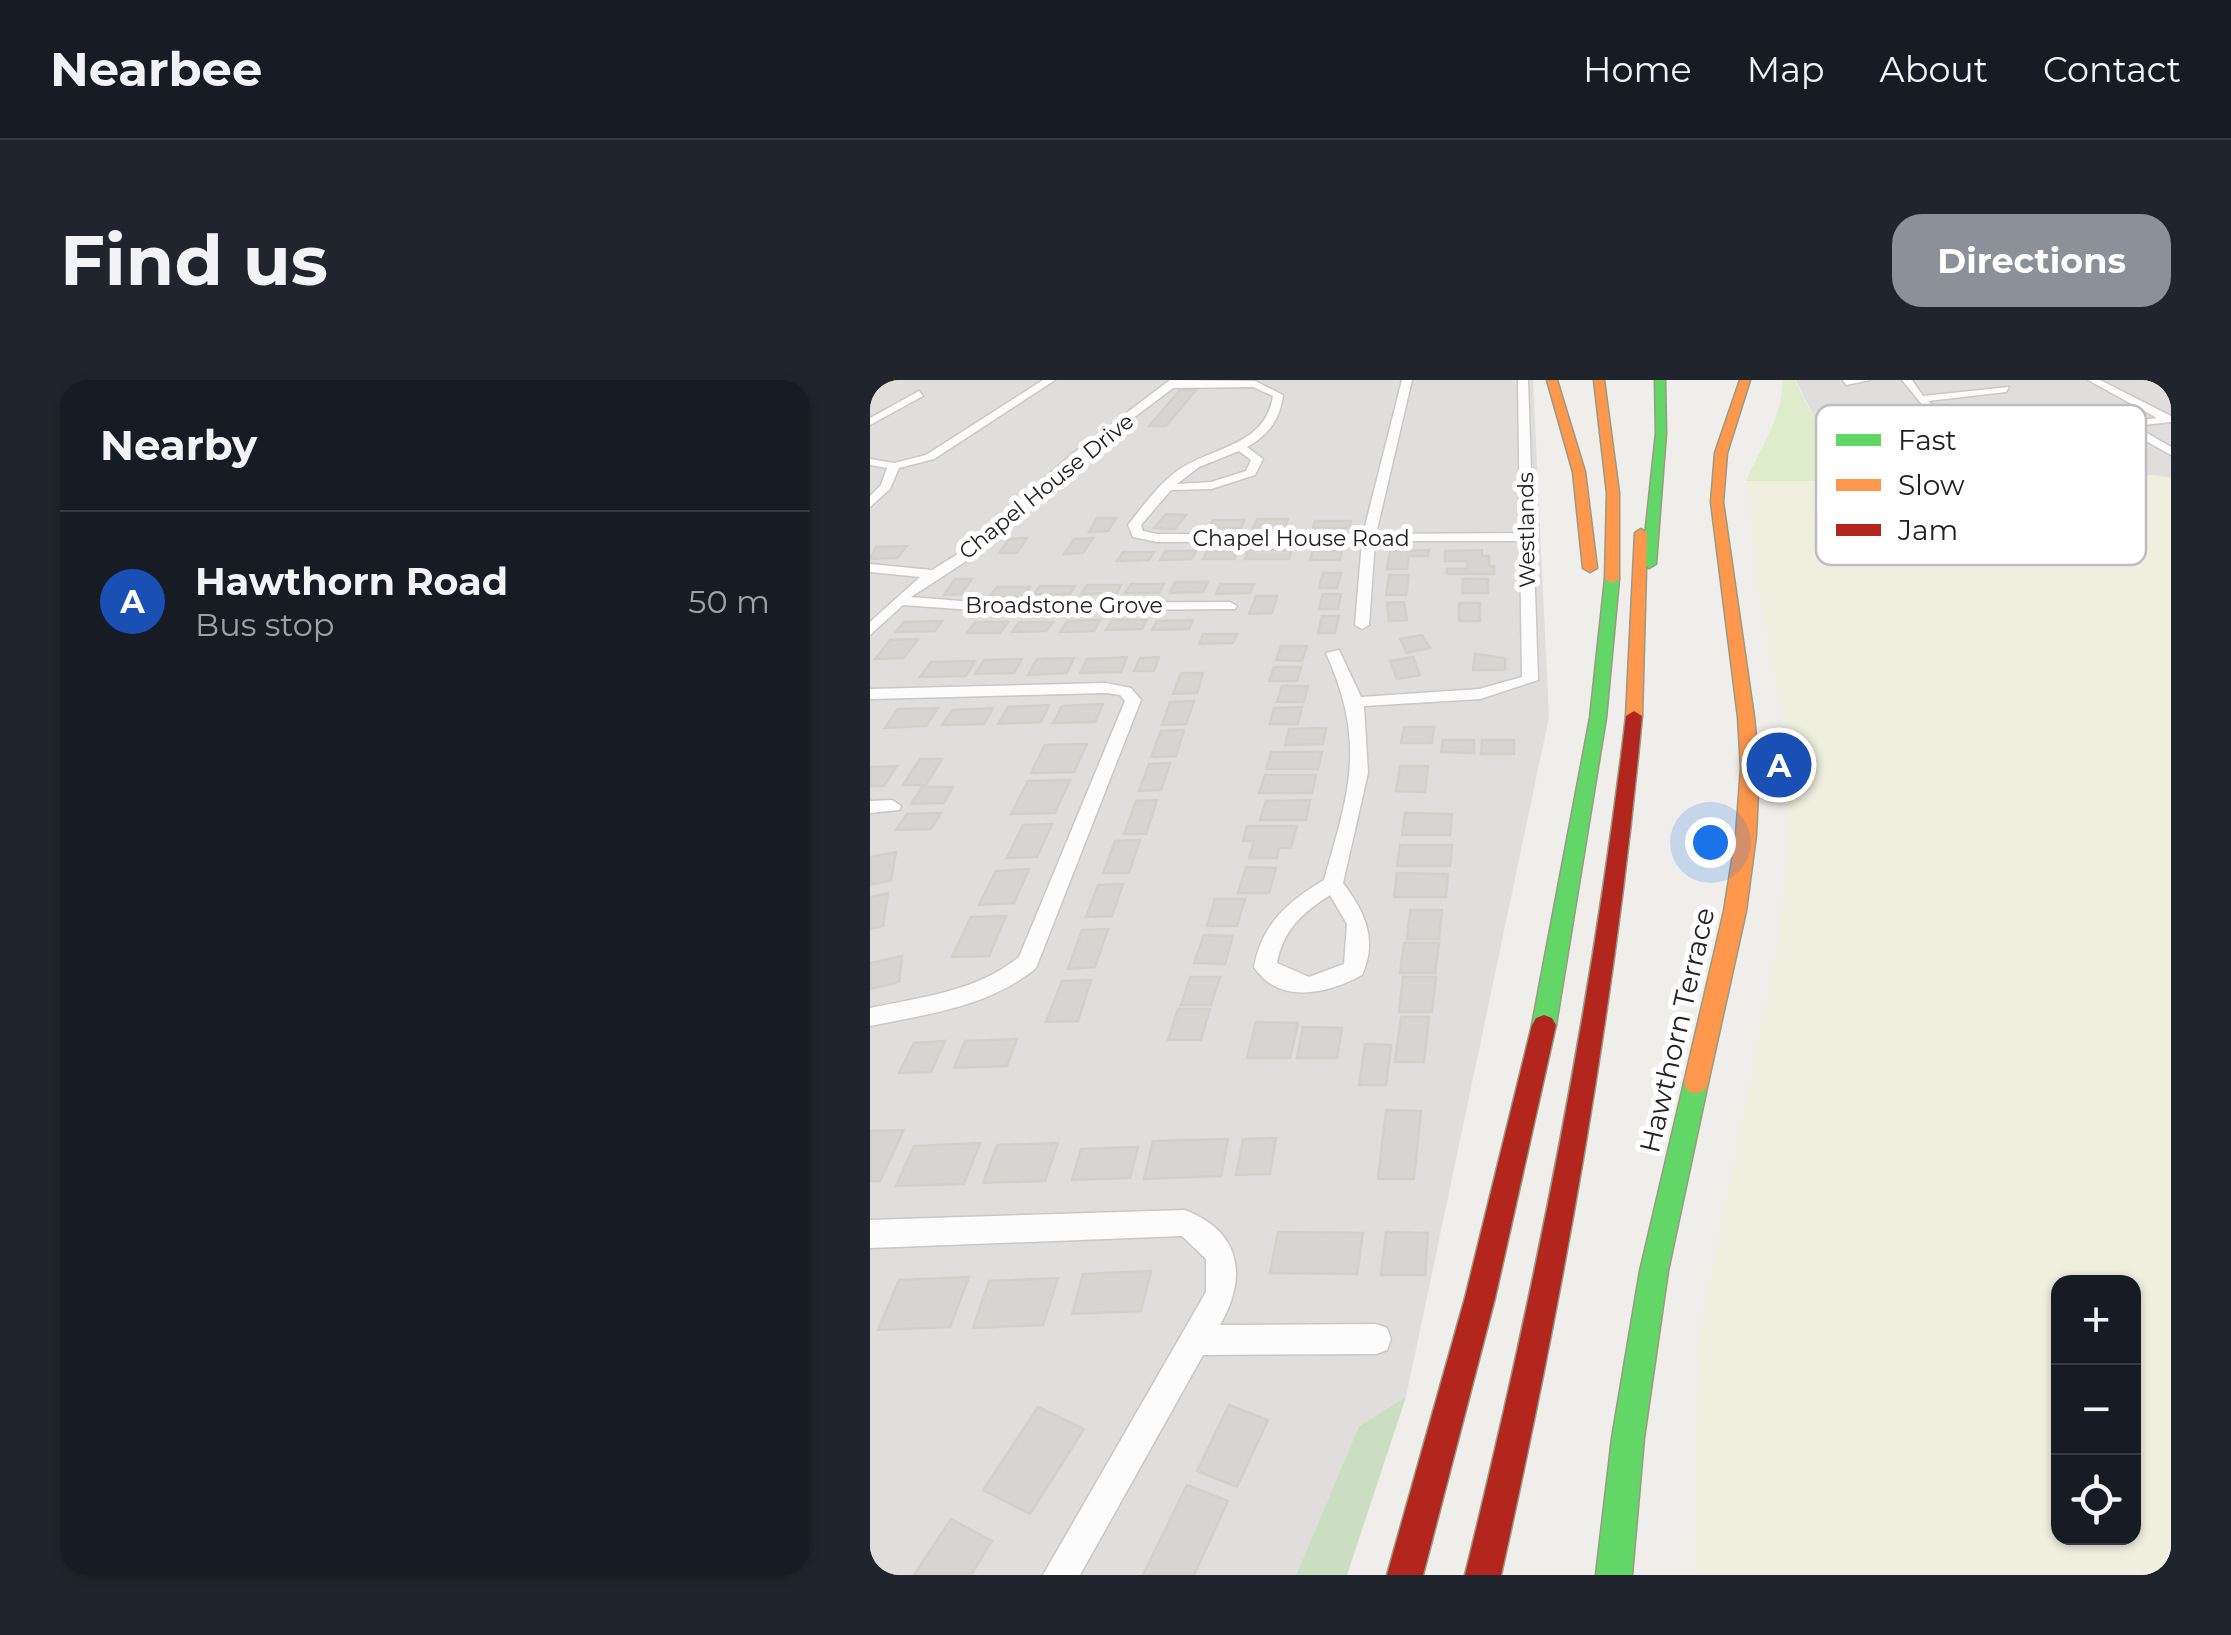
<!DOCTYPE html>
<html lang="en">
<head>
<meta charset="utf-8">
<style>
	:root { --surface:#171b24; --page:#20242c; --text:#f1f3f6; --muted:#9ea1a6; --line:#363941; --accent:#8c9099 }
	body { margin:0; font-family:Montserrat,sans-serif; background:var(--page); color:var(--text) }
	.controls { position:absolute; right:30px; bottom:30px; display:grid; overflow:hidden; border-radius:20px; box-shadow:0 2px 8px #0004 }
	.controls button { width:90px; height:90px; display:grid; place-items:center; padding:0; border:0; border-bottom:2px solid var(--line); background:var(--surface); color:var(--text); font:50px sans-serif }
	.you { position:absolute; left:840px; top:462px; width:35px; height:35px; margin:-25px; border:8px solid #fff; border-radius:50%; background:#1a73e8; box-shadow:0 0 0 15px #1a73e833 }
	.badge { display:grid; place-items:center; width:65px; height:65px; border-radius:50%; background:var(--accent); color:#fff; font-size:32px; font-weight:700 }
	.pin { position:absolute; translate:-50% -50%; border:5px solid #fff; box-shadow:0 2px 10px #0006 }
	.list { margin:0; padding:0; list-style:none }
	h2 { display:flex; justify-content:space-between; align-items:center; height:130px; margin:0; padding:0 40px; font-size:42px }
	h2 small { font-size:32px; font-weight:400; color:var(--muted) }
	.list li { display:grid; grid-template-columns:65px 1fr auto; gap:30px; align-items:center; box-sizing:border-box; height:180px; padding:0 40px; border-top:2px solid var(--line) }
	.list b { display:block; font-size:38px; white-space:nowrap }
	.list p { margin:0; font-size:32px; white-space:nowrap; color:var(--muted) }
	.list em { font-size:32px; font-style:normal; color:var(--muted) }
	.icon { flex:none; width:55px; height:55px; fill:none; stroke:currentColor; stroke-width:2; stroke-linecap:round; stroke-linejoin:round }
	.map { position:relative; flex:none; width:1301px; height:1195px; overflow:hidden; border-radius:30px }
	header { display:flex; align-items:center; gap:60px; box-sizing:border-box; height:140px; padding:0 50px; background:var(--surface); border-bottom:2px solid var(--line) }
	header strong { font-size:48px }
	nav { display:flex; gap:55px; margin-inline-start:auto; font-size:35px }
	.intro { display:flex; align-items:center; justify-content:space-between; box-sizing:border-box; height:240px; padding:0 60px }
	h1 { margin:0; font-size:70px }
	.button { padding:25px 45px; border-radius:30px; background:var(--accent); color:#fff; font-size:35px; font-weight:700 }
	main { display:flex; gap:60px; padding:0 60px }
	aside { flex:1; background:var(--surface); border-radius:30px; box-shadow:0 2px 8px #0004 }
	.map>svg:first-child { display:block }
	.residential { fill:#dfdedc }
	.farmland { fill:#efefdf; fill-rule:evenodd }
	.grass { fill:#ddeccb }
	.forest { fill:#cbdec1 }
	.building { fill:#d7d4d2; stroke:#d3d0cc; stroke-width:2.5 }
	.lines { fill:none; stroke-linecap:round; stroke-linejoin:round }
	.street-casing { stroke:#c9c8c7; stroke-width:3 }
	.fast-casing { stroke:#999a82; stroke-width:3 }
	.slow-casing { stroke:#999a82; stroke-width:3 }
	.jam-casing { stroke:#999a82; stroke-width:3 }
	.street { fill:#fdfcfc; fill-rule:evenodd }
	.fast { fill:#63d668; fill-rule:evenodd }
	.slow { fill:#ff974d; fill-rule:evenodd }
	.jam { fill:#b3261e; fill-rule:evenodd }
	.labels { text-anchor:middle; stroke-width:10; stroke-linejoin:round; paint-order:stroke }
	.far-street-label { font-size:22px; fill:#222; stroke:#fff }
	.street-label { font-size:28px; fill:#222; stroke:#fff }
	.key { fill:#fff; stroke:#bdbdbd; stroke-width:2.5 }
	.key-label { font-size:28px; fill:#222 }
</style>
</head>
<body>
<header>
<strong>Nearbee</strong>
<nav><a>Home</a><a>Map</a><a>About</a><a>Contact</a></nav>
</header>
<div class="intro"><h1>Find us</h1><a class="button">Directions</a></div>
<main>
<aside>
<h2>Nearby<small></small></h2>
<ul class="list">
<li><span class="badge" style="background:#1a4fb4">A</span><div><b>Hawthorn Road</b><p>Bus stop</p></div><em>50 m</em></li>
</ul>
</aside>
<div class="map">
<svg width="1301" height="1195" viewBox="0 0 1301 1195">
	<rect width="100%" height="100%" fill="#f0eeeb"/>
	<!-- residential -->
	<path class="residential" d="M0 0H663L679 337 536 1017 489 1046 426 1195H0Z
		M926 0H1301V98L975 101Z"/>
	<!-- farmland -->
	<path class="farmland" d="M1285 95 1301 98V1195H825L828 960 907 567 920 446 918 359 890 222 876 101ZM1188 902H1264V1158H1188Z"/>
	<!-- grass -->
	<path class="grass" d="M912 0H925L975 101H876C889 72 915 32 912 0Z"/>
	<!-- forest -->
	<path class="forest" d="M536 1017 477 1195H426L489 1046Z"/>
	<!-- building -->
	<path class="building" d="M310 10H326L296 46H279Z
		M296 134 316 135 305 149 284 148Z
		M227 138H246L238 151 219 152Z
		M387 139H418L415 148H383Z
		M343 140H374L371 148H339Z
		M445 141H481L479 148H443Z
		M157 158 147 173H129L139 159Z
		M223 158 213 173 194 174 204 159Z
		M37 166 27 178 0 179 6 167Z
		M378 170H422L419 179H375Z
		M559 170 558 176H539L537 189H517L520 171Z
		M612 170V176H619V186H624V194H577V189H597V181H575V171Z
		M295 171H326L322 179 290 180Z
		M337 171H368L364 179H333Z
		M443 171H472L470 180H440Z
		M253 172H284L279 180 247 181Z
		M453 193H471L467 208H449Z
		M519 195H539L536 215H516Z
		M85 199H102L91 214 74 215Z
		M593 199H618V213H592Z
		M305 202H338L333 212 300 213Z
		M261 204H294L289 213H255Z
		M350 204H384L380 213 346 214Z
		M217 205H251L247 213 211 214Z
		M170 206H205L200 214H164Z
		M127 207H160L153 217H119Z
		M453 214H471L468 229H449Z
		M386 216H407L402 233 379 234Z
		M534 222 537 240 519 241 517 223Z
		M589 223H610V241H589Z
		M452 236H469L465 253H448Z
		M230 240 224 251 190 252 197 241Z
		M242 240H277L272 249 236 250Z
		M323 240 319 249 282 250 287 241Z
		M72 241 65 251 26 252 34 242Z
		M105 242H138L130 253H97Z
		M149 242H183L176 251 142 252Z
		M333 254H367L363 263 329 264Z
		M552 255 560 268 537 273 530 259Z
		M48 259 34 278 5 279 20 260Z
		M411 266H437L432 281 406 280Z
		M605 274 635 278V290H603Z
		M257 277 251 292 210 293 217 279Z
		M289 277 284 291H264L270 278Z
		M543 277 550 295 527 299 520 281Z
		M204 278 197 293 158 295 167 279Z
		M152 279 144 293 105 294 114 280Z
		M105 281 96 296 50 297 61 282Z
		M404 287H431L427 301H399Z
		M311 293H333L327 313 303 314Z
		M412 306H438L434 322H407Z
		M324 321 316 344 292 345 300 322Z
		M233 324 225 342 183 343 192 326Z
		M179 325 171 342 128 344 138 327Z
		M432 327 428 344H400L404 328Z
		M68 328 56 346 15 348 28 329Z
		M123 328 114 344 72 345 82 330Z
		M534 347H564L562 363H531Z
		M456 348 453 364 415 365 419 349Z
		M314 350 306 376 281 377 291 351Z
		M573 360H604V373L571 372Z
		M612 360H644V374H611Z
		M217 364 204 392 161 393 175 365Z
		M401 372H452L448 389H396Z
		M50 379H72L56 405H33Z
		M300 383 291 410 269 411 279 384Z
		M27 386 14 406H0V387Z
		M530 386H558L555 412 526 411Z
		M395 395H446L442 413H389Z
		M200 400 185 433 141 434 158 401Z
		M52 407H83L74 423 41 424Z
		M287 420 276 454H254L266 421Z
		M440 420 436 440H390L396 421Z
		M71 433 61 449 26 450 37 434Z
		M535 433 582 434 580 455H532Z
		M182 444 167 477 137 478 153 445Z
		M377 446H427L421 468H409L407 478H379L384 461H373Z
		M270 460 259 493H233L245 461Z
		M530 465H582L580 486H527Z
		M26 472 21 500 0 505V477Z
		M376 487 406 488 399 513H368Z
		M159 489 144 523 109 525 126 491Z
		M527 493 578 494 576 517H524Z
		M253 504 242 536 216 537 228 505Z
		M18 513 13 546 0 549V517Z
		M345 519H375L367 546H337Z
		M540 530H572L569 559H537Z
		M136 536 119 576 82 577 101 537Z
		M238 549 225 587 198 589 212 550Z
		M334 555 363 556 355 584 324 583Z
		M534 563H569L565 593H530Z
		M32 576 29 602 0 609V583Z
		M320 597H350L341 625H311Z
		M533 597H566L562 632H529Z
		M221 600 208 641 176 642 192 601Z
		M308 629H340L331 660H298Z
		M531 637H559L554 682H525Z
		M386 642 428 643 420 678H377Z
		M433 647 472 648 467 678H427Z
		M147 659 137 686 84 688 95 661Z
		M75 661 61 692 29 693 44 663Z
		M495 664 521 665 516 705H489Z
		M516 730 551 731 544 799H508Z
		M34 750 10 801H0V751Z
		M406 758 400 794 366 795 373 759Z
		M358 759 351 796 274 799 283 761Z
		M110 763 94 804 26 806 44 766Z
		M188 763 175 801 113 803 127 765Z
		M268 767 260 798 202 800 211 769Z
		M408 852 493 853 487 894 400 893Z
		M516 852 558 853 555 895H511Z
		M281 891 271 931 202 934 213 894Z
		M99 897 80 947 8 950 29 900Z
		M188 898 173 945 103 948 119 901Z
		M359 1025 398 1040 367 1107 327 1091Z
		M168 1027 214 1049 160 1134 113 1110Z
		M317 1105 358 1121 324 1195H273Z
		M81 1139 122 1161 101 1195H44Z"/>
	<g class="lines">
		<!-- street casing -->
		<g class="street-casing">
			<path id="street" d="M173 0H185L64 79 29 88 20 109 0 127V116L11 105 17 88 0 85V79L24 83 56 75Z
				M300 0 385 1 413 15C410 40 399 54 377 67L393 79 385 95 341 109 301 110 271 145 273 151 287 154H493L532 0H542L506 154 650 153 648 0H658L668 300 610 319 494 326 498 393 473 503C495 532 508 560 492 595 459 613 409 626 384 587 392 544 417 522 454 500 480 409 496 363 456 273L469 270 491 317 609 309 652 297 650 161H505L499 245 492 249 485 245 492 161 287 162 263 157 258 145C272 127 288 105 307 91 342 66 395 67 403 16L383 7 303 8 209 79 101 178 41 217 116 223 360 222 367 226 365 229 116 231 33 225 0 255V242L50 197 0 192V184L62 190 91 172 201 75ZM369 71 381 80 376 91 341 102 307 104 329 87ZM460 515 477 544 474 584 439 597 407 583C413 550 432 533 460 515Z
				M973 0H1000L976 5Z
				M1032 0H1042L1053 16 1139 7 1136 12 1058 21C1107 65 1228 45 1287 38L1218 0H1230L1301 36V42L1265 46 1301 67V75L1253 48 1177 53 1130 52 1138 66 1161 73 1176 70 1182 73 1161 79 1130 70 1119 51 1070 38 1008 43 1028 73 1018 75 997 46 1000 38 1059 33Z
				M49 11 53 16 0 45V38Z
				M236 303 261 308 271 320 166 588C119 627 58 634 0 646V628C52 617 106 612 149 577L255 321 250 315 236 313 0 319V309Z
				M22 420 31 426 29 430 0 433V421Z
				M315 830C371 852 378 896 350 945L506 944 517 948 521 959 517 970 506 974 333 975 210 1195H173L336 912V879L312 856 0 868V840Z"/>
		</g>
		<!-- fast casing -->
		<g class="fast-casing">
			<path id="fast" d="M785 0H795L796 53 786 184 779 188 772 184 786 53Z
				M742 195 749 199 736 338 686 645 682 652H666L662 645 720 338 735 199Z
				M826 692 835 696 838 703 798 891 774 1058 762 1195H726L742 1058 770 891 814 703 817 696Z"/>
		</g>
		<!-- slow casing -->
		<g class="slow-casing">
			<path id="slow" d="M677 0H687L715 92 727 188 720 192 713 188 703 92Z
				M724 0H734L749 113V199L742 203 735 199 737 113Z
				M870 0H880L857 73 853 122 884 337 889 388 886 455 876 531 838 703 835 710 826 714 817 710 814 703 854 531 866 455 871 388 868 337 841 122 845 73Z
				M771 149 777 153 772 336 764 341 756 336 765 153Z"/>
		</g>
		<!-- jam casing -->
		<g class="jam-casing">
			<path id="jam" d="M764 331 772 336C745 626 694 911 631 1195H595C665 911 722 626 756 336Z
				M674 635 682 638 686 645 625 918 553 1195H517L595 918 662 645 666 638Z"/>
		</g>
		<!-- street -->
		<use href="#street" class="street"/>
		<!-- fast -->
		<use href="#fast" class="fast"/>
		<!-- slow -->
		<use href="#slow" class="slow"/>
		<!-- jam -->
		<use href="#jam" class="jam"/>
	</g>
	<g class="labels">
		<!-- far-street labels -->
		<g class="far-street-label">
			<text transform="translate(176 106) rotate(-39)" y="8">Chapel House Drive</text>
			<text transform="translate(656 150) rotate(-91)" y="8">Westlands</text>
			<text x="431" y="166">Chapel House Road</text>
			<text x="194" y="233">Broadstone Grove</text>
		</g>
		<!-- street labels -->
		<g class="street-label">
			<text transform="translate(807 650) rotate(-77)" y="10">Hawthorn Terrace</text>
		</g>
	</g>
	<!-- legend -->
	<rect x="946" y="25" width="330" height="160" rx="15" class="key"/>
	<rect x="966" y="54" width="45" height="12" fill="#63d668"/>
	<rect x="966" y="99" width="45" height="12" fill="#ff974d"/>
	<rect x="966" y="144" width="45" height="12" fill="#b3261e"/>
	<g class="key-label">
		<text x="1028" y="70">Fast</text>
		<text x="1028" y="115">Slow</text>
		<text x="1028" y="160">Jam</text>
	</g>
</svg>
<div class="controls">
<button>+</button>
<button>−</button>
<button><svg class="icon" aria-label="locate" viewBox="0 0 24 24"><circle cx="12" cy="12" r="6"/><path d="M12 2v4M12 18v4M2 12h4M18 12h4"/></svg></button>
</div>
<div class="you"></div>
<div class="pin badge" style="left:909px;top:385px;background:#1a4fb4">A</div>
</div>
</main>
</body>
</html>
